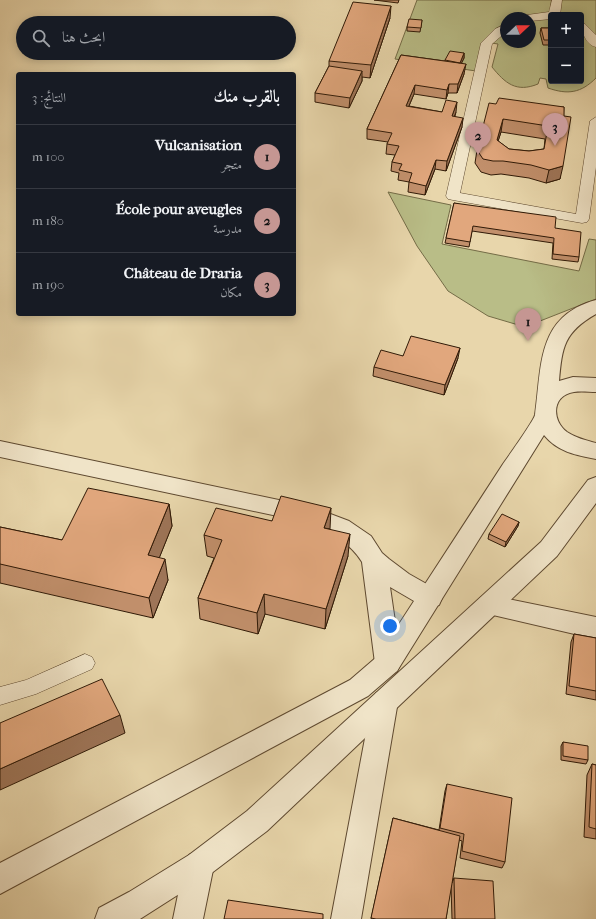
<!DOCTYPE html>
<html lang="ar">
<head>
<meta charset="utf-8">
<style>
	:root { --surface:#171b24; --page:#20242c; --text:#f1f3f6; --muted:#9ea1a6; --line:#363941; --accent:#c59692 }
	body { margin:0; font-family:"IM FELL French Canon",Amiri,serif; background:var(--page); color:var(--text); direction:rtl }
	.controls { position:absolute; right:12px; top:12px; display:grid; overflow:hidden; border-radius:4px; box-shadow:0 2px 10px #0003 }
	.controls button { width:36px; height:36px; display:grid; place-items:center; padding:0; border:0; border-bottom:1px solid var(--line); background:var(--surface); color:var(--text); font:20px sans-serif }
	.compass { position:absolute; left:500px; top:12px; width:36px; height:36px; border-radius:50%; background:var(--surface); box-shadow:0 2px 10px #0003; rotate:68deg }
	.you { position:absolute; left:390px; top:626px; width:14px; height:14px; margin:-10px; border:3px solid #fff; border-radius:50%; background:#1a73e8; box-shadow:0 0 0 6px #1a73e833 }
	.badge { display:grid; place-items:center; width:26px; height:26px; border-radius:50%; background:var(--accent); color:#111; font-size:13px; font-weight:700 }
	.pin { position:absolute; translate:-50% -33px; filter:drop-shadow(0 1px 2px #0008) }
	.pin::after { content:''; position:absolute; top:21px; width:14px; height:12px; background:inherit; clip-path:polygon(0 0,100% 0,50% 100%) }
	.list { margin:0; padding:0; list-style:none }
	h2 { display:flex; justify-content:space-between; align-items:center; height:52px; margin:0; padding:0 16px; font-size:17px }
	h2 small { font-size:13px; font-weight:400; color:var(--muted) }
	.list li { display:grid; grid-template-columns:26px 1fr auto; gap:12px; align-items:center; box-sizing:border-box; height:64px; padding:0 16px; border-top:1px solid var(--line) }
	.list b { display:block; font-size:15px; white-space:nowrap }
	.list p { margin:0; font-size:13px; white-space:nowrap; color:var(--muted) }
	.list em { font-size:13px; font-style:normal; color:var(--muted) }
	.icon { flex:none; width:22px; height:22px; fill:none; stroke:currentColor; stroke-width:2; stroke-linecap:round; stroke-linejoin:round }
	.map { position:relative; flex:none; width:596px; height:919px; overflow:hidden; direction:ltr }
	.search { position:absolute; background:var(--surface); box-shadow:0 2px 10px #0003; left:16px; top:16px; width:280px; height:44px; display:flex; align-items:center; gap:10px; box-sizing:border-box; padding:0 14px; border-radius:22px; color:var(--muted); font-size:15px }
	.panel { position:absolute; background:var(--surface); box-shadow:0 2px 10px #0003; left:16px; top:72px; width:280px; height:244px; border-radius:4px; direction:rtl }
	.map>svg:first-child { display:block }
	.green { fill:#b9bd87; stroke:#746c47; fill-rule:evenodd }
	.lines { fill:none; stroke-linecap:round; stroke-linejoin:round }
	.service-casing { stroke:#5e4930; stroke-width:1 }
	.minor-casing { stroke:#5e4930; stroke-width:2 }
	.tertiary-casing { stroke:#5e4930; stroke-width:2 }
	.service { fill:#f0e4c8; fill-rule:evenodd }
	.minor { fill:#f0e4c8; fill-rule:evenodd }
	.tertiary { fill:#f0e4c8; fill-rule:evenodd }
	.wall { fill:#c2906c; stroke:#301a07; fill-rule:evenodd }
	.shaded-wall { fill:#9e7558; stroke:#301a07 }
	.building { fill:#e1a77d; stroke:#301a07; fill-rule:evenodd }
</style>
</head>
<body>
<div class="map">
<svg width="596" height="919" viewBox="0 0 596 919">
	<rect width="100%" height="100%" fill="#e8d6ab"/>
	<filter id="stains"><feTurbulence type="fractalNoise" baseFrequency=".005" numOctaves="4"/><feColorMatrix values="0 0 0 0 .2 0 0 0 0 .09 0 0 0 0 .02 0 0 0 .5 -.17"/></filter>
	<radialGradient id="worn" r=".72"><stop offset=".6" stop-color="#630" stop-opacity="0"/><stop offset="1" stop-color="#630" stop-opacity=".3"/></radialGradient>
	<!-- green -->
	<path class="green" d="M417 0H596V78C581 93 568 95 548 88L546 79 540 78 538 84C516 93 505 83 492 67L498 44 485 42 476 71 395 59ZM551 15H581V81H551ZM506 18H530V42H506Z
		M388 192 451 205 442 244 579 271 589 239 596 240V299L535 323 515 324 488 316 448 291 417 246Z"/>
	<g class="lines">
		<!-- service casing -->
		<g class="service-casing">
			<path id="service" d="M552 0H562L560 15H551V19L530 21V18H521L527 15 549 12Z
				M581 23 585 24 596 35V47C586 45 581 31 581 23Z
				M506 24V32L492 44 460 193 576 214 590 121 596 117V167L589 219 587 222 582 223 453 200 448 199 446 196 481 43 495 29Z
				M85 654 92 657 95 663 92 669 36 694 0 705V687L26 680Z"/>
		</g>
		<!-- minor casing -->
		<g class="minor-casing">
			<path id="minor" d="M0 441 312 507 349 521 371 536 382 553 389 559 409 574 439 591 442 598 439 605 430 608 414 601 390 587 401 663 397 671 388 674 379 671 375 663 362 562C348 539 325 531 301 521L0 457Z
				M489 595 596 617V639L480 612 477 605 480 598Z
				M385 689 394 693 398 701 361 919H331L372 701 376 693Z
				M199 850 209 855 214 865 203 919H173L184 865 189 855Z"/>
		</g>
		<!-- tertiary casing -->
		<g class="tertiary-casing">
			<path id="tertiary" d="M596 300V314C564 332 562 347 559 381L573 377 596 378V392C589 392 581 391 574 392 552 395 551 420 567 432 576 438 585 440 596 443V459C576 455 558 452 544 435L397 671 368 696 0 894V863L350 680 379 655C420 591 462 528 503 464 508 457 534 420 535 415 542 367 536 316 596 300Z
				M596 477V503L557 556 267 831 209 875 140 919H95L99 908 129 892 189 855 247 811 541 542 588 480Z"/>
		</g>
		<!-- service -->
		<use href="#service" class="service"/>
		<!-- minor -->
		<use href="#minor" class="minor"/>
		<!-- tertiary -->
		<use href="#tertiary" class="tertiary"/>
	</g>
	<!-- wall -->
	<path class="wall" d="M374 0H399L398 3Z
		M390 18 370 78 362 77V81L349 108 315 102V93L329 66V61Z
		M422 20 420 32 407 31V27Z
		M541 28H551V45H543L540 33Z
		M464 53V58L461 64 464 74 457 93H448L446 99 414 94 409 106 442 112H456L455 116 462 127 446 171 435 169 425 195 408 192 409 182 398 180 399 173 391 171 392 162 395 155 386 154 387 144 388 142 367 139V129L401 55 445 61V60Z
		M496 104 564 107 560 179 546 183 529 178 501 174 491 175 481 172 475 163 477 150ZM501 132 545 139 544 149 529 151 509 149 498 141Z
		M454 203 555 228 579 257 578 262 552 259 553 243 472 231 469 247 445 243Z
		M403 356 458 358 444 395 373 376 374 367Z
		M169 504 172 526 159 558 168 580 153 618 0 583V527L62 540Z
		M272 521 330 529 348 556 325 629 265 614 258 634 200 619 198 598 214 558 207 556 204 535Z
		M519 522 518 526 505 547 488 539 489 534Z
		M574 634 596 638V700L566 694 571 642Z
		M563 742 588 760 586 764 561 760V746Z
		M592 764 596 765V839L584 837 587 775Z
		M447 784 505 862 502 868 460 858 462 841 459 840 452 883 454 878 495 919H452L451 885 446 919H371L393 818 439 830 445 791Z"/>
	<!-- shaded-wall -->
	<path class="shaded-wall" d="M391 6 390 18 370 78 371 65Z
		M464 53V58L459 68 460 63Z
		M466 64 464 74 457 93 458 84Z
		M362 71V81L349 108 350 98Z
		M449 84 448 93 446 99 447 90Z
		M415 85 414 94 405 115 406 106Z
		M457 102 456 112 451 125 452 116Z
		M463 118 462 127 446 171 447 161Z
		M503 119 501 132 494 154 497 140Z
		M436 160 435 169 425 195 426 186Z
		M563 166 560 179 546 183 549 170Z
		M460 348 458 358 444 395 445 385Z
		M169 504 172 526 152 576 148 555Z
		M331 508 330 529 324 528Z
		M519 522 518 526 505 547 506 542Z
		M350 534 348 556 325 629 326 609Z
		M165 559 168 580 153 618 149 598Z
		M264 594 265 614 258 634 257 613Z
		M120 715 125 733 0 790V769Z"/>
	<!-- building -->
	<path class="building" d="M353 2 391 6 371 65 329 61Z
		M409 19 422 20 421 28 407 27Z
		M541 28H551V40H544Z
		M450 51 464 53 460 63 445 60Z
		M401 55 466 64 458 84H449L447 90 415 85 406 106 442 112 446 100 457 102 452 116 463 118 447 161 436 160 426 186 409 182 412 173 399 170 402 164 392 162 399 146 387 144 392 133 367 129Z
		M329 66 362 71 350 98 315 93Z
		M499 98 564 107V116L571 117 563 166 549 170 531 165 503 161H493L483 159 477 150 489 103 496 104ZM503 119 548 126 544 149 529 151 509 149 497 140Z
		M454 203 556 217 555 228 581 232 579 257 553 254 554 238 473 226 470 242 446 238Z
		M411 336 460 348 445 385 374 367 381 350 403 356Z
		M88 488 169 504 148 555 165 559 149 598 0 564V527L62 540Z
		M281 496 331 508 324 528 350 534 326 609 264 594 257 613 198 598 222 540 204 535 216 508 272 521Z
		M502 514 519 522 506 542 489 534Z
		M574 634 596 638V691L569 686Z
		M102 679 120 715 0 769V723Z
		M563 742 588 746V760L563 756Z
		M592 764 596 765V829L589 827Z
		M447 784 512 798 505 862 462 851 464 834 440 828Z
		M393 818 460 836 446 919H376L371 918Z
		M454 878 493 881 495 919H455Z
		M228 900 323 914V919H224Z"/>
	<rect width="100%" height="100%" filter="url(#stains)"/>
	<rect width="100%" height="100%" fill="url(#worn)"/>
</svg>
<div class="controls">
<button>+</button>
<button>−</button>
</div>
<svg class="compass" viewBox="-18 -18 36 36"><path d="M0-13l5 13h-10z" fill="#e53935"/><path d="M0 13l5-13h-10z" fill="#9ea1a6"/></svg>
<div class="you"></div>
<div class="pin badge" style="left:528px;top:341px">1</div>
<div class="pin badge" style="left:478px;top:155px">2</div>
<div class="pin badge" style="left:555px;top:146px">3</div>
<div class="search"><svg class="icon" aria-label="search" viewBox="0 0 24 24"><circle cx="10" cy="10" r="6"/><path d="M15 15l6 6"/></svg>ابحث هنا</div>
<section class="panel">
<h2>بالقرب منك<small>النتائج: 3</small></h2>
<ul class="list">
<li><span class="badge">1</span><div><b>Vulcanisation</b><p>متجر</p></div><em>100 m</em></li>
<li><span class="badge">2</span><div><b>École pour aveugles</b><p>مدرسة</p></div><em>180 m</em></li>
<li><span class="badge">3</span><div><b>Château de Draria</b><p>مكان</p></div><em>190 m</em></li>
</ul>
</section>
</div>
</body>
</html>
